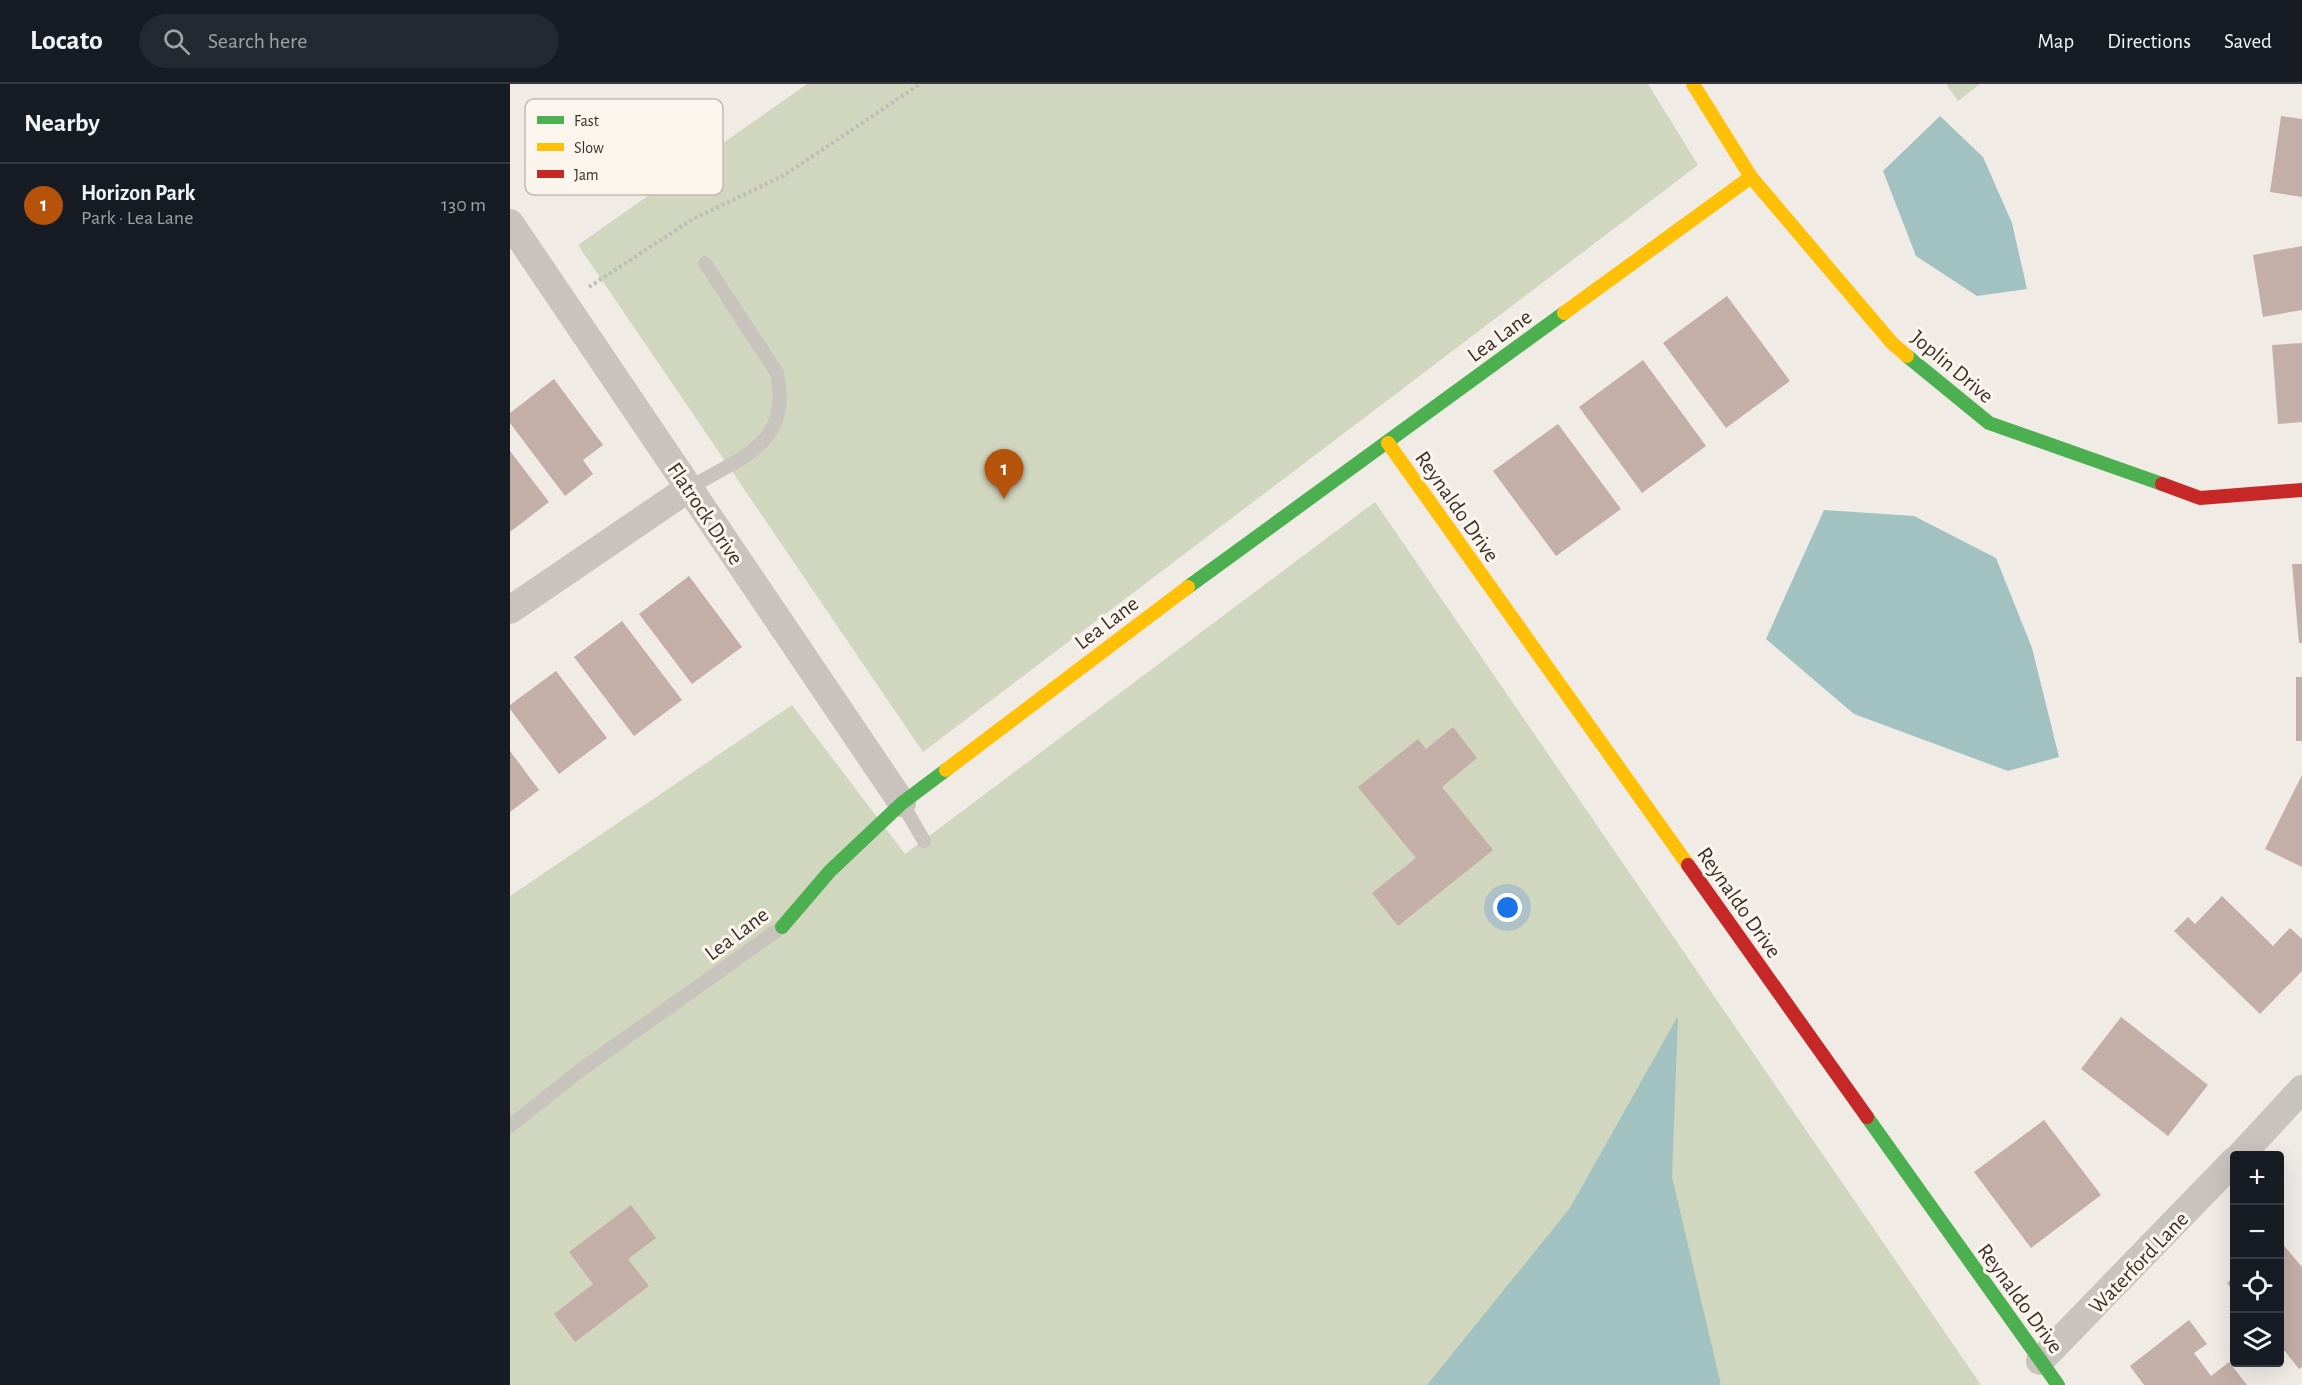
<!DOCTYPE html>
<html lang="en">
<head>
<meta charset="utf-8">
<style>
	:root { --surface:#171b24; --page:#242831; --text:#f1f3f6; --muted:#9ea1a6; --line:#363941; --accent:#b45309 }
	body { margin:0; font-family:"Alegreya Sans",sans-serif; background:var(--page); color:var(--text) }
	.controls { position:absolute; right:18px; bottom:18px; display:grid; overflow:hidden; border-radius:6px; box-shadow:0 6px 24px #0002 }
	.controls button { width:54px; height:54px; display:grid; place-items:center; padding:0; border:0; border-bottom:2px solid var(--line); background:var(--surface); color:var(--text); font:30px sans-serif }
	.you { position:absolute; left:998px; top:824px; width:21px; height:21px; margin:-15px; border:4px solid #fff; border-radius:50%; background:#1a73e8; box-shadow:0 0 0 9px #1a73e833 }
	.badge { display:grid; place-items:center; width:39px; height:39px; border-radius:50%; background:var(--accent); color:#fff; font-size:20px; font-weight:700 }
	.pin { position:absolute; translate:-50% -50px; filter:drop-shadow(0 2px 3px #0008) }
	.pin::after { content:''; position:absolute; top:32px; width:21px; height:18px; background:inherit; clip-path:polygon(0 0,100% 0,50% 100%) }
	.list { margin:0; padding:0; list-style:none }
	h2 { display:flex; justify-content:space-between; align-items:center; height:78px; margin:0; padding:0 24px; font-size:26px }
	h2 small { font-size:20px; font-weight:400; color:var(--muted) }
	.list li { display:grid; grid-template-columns:39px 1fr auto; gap:18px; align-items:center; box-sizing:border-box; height:84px; padding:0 24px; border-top:2px solid var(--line) }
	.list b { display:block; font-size:22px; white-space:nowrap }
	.list p { margin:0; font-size:20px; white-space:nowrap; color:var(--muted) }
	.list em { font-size:20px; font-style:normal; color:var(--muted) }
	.icon { flex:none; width:33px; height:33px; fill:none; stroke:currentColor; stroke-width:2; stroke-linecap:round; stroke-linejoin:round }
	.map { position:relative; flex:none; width:1792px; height:1301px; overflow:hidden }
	header { display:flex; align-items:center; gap:36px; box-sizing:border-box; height:84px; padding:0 30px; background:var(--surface); border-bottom:2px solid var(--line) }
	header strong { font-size:28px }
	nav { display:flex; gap:33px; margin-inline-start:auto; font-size:21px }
	.search { width:420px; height:54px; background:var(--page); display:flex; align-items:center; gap:15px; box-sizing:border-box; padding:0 21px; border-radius:33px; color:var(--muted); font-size:22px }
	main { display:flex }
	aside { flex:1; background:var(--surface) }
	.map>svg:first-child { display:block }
	.green { fill:#d1d6bf }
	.water { fill:#a1c2c1 }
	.building { fill:#c3afa7 }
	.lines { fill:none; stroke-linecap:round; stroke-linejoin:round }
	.path { stroke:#c2bbb6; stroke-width:4; stroke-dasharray:3 3; stroke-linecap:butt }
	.lane { stroke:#c9c3be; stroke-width:14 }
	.street { stroke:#c9c3be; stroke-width:28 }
	.fast { stroke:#4caf50; stroke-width:14 }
	.slow { stroke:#ffc107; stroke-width:14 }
	.jam { stroke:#c62828; stroke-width:14 }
	.labels { text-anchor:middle; stroke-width:6; stroke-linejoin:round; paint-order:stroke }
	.street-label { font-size:22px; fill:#3b302b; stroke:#fbf5ee }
	.key { fill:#fbf5ee; stroke:#c1bab4; stroke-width:1.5 }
	.key-label { font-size:16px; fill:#3b302b }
</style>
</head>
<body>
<header>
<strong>Locato</strong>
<div class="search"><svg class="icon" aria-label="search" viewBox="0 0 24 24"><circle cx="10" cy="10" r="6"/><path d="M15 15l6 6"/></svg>Search here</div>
<nav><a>Map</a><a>Directions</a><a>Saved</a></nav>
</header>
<main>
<aside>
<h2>Nearby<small></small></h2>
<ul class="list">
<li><span class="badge">1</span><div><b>Horizon Park</b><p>Park · Lea Lane</p></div><em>130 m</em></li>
</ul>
</aside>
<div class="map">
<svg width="1792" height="1301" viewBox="0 0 1792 1301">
	<rect width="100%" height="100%" fill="#f0ebe5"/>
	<!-- green -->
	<path class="green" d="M297 0H1138L1188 81 413 668 68 161Z
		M1436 0H1470L1448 17Z
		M865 418 1471 1301H0V812L282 621 395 770Z"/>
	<!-- water -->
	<path class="water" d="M1430 32 1473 73 1502 139 1517 205 1467 212 1406 172 1373 87Z
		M1314 426 1404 432 1486 474 1522 564 1549 673 1498 687 1344 630 1256 555Z
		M1168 932 1162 1093 1211 1301H917L1060 1124Z"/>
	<!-- building -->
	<path class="building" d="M1771 32 1792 35V113L1760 108Z
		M1792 162V226L1753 233 1743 171Z
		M1217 212 1280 297 1216 344 1153 259Z
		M1792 259V338L1768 340 1762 261Z
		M1133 276 1196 362 1132 409 1069 323Z
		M44 295 93 361 73 376 83 390 55 412 0 339V329Z
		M1048 340 1111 425 1046 472 983 387Z
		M0 367 39 418 0 448Z
		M1782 480H1792V559H1789Z
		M179 492 232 563 182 600 129 530Z
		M112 537 172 616 124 652 64 573Z
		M46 587 97 654 49 690 0 625V621Z
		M1786 593H1792V657H1786Z
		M943 643 967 674 932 703 983 766 888 842 862 809 906 774 848 703 908 655 916 665Z
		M0 667 29 706 0 728Z
		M1792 691V783L1755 765Z
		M1712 812 1763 862 1780 844 1792 855V887L1750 930 1664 847 1678 833 1685 840Z
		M1611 933 1698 1001 1658 1052 1571 985Z
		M1534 1036 1591 1111 1521 1164 1464 1088Z
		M121 1121 146 1154 118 1175 139 1202 65 1258 44 1230 83 1200 59 1168Z
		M1770 1157 1792 1183V1283L1789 1285 1770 1261Z
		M1724 1193V1208L1717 1199Z
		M1679 1236 1697 1260 1684 1269 1701 1292 1719 1278 1737 1301H1634L1620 1282Z"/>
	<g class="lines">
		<!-- path -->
		<path class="path" d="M79 203 183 135 273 92 410 0"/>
		<!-- lane -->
		<path class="lane" d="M179 404C230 374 283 360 267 289L195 179
			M392 719 414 757
			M0 1042 72 985 272 843"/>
		<!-- street -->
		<path class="street" d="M0 139 392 719
			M0 526 179 404
			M1730 1072 1792 1005
			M1530 1277 1724 1077"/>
		<!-- fast -->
		<path class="fast" d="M1397 272 1479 339 1652 400
			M678 503 1054 229
			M272 843 320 787 392 719 436 686
			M1357 1033 1548 1301"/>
		<!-- slow -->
		<path class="slow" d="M1183 0 1241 93 1382 259 1397 272
			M1054 229 1241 93
			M878 359 1178 781
			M436 686 678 503"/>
		<!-- jam -->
		<path class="jam" d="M1652 400 1690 414 1792 406
			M1178 781 1357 1033"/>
	</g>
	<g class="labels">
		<!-- street labels -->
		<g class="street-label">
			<text transform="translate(989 251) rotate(-36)" y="8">Lea Lane</text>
			<text transform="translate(1443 282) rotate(40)" y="8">Joplin Drive</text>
			<text transform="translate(948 422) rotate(55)" y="8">Reynaldo Drive</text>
			<text transform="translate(196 429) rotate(56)" y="8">Flatrock Drive</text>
			<text transform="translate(596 538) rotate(-37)" y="8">Lea Lane</text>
			<text transform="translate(1230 818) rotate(55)" y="8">Reynaldo Drive</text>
			<text transform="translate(226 849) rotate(-37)" y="8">Lea Lane</text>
			<text transform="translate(1628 1178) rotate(-46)" y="8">Waterford Lane</text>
			<text transform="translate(1511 1214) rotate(54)" y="8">Reynaldo Drive</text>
		</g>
	</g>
	<!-- legend -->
	<rect x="15" y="15" width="198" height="96" rx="9" class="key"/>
	<rect x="27" y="32" width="27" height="8" fill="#4caf50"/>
	<rect x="27" y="59" width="27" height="8" fill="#ffc107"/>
	<rect x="27" y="86" width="27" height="8" fill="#c62828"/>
	<g class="key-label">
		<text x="64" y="42">Fast</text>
		<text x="64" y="69">Slow</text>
		<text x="64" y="96">Jam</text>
	</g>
</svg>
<div class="controls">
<button>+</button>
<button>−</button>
<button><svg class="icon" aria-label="locate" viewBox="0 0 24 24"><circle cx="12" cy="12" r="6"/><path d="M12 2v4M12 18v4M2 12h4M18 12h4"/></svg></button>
<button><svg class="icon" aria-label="layers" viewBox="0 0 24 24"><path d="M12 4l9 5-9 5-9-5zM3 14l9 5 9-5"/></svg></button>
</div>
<div class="you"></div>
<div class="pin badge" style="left:494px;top:415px">1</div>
</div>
</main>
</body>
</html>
